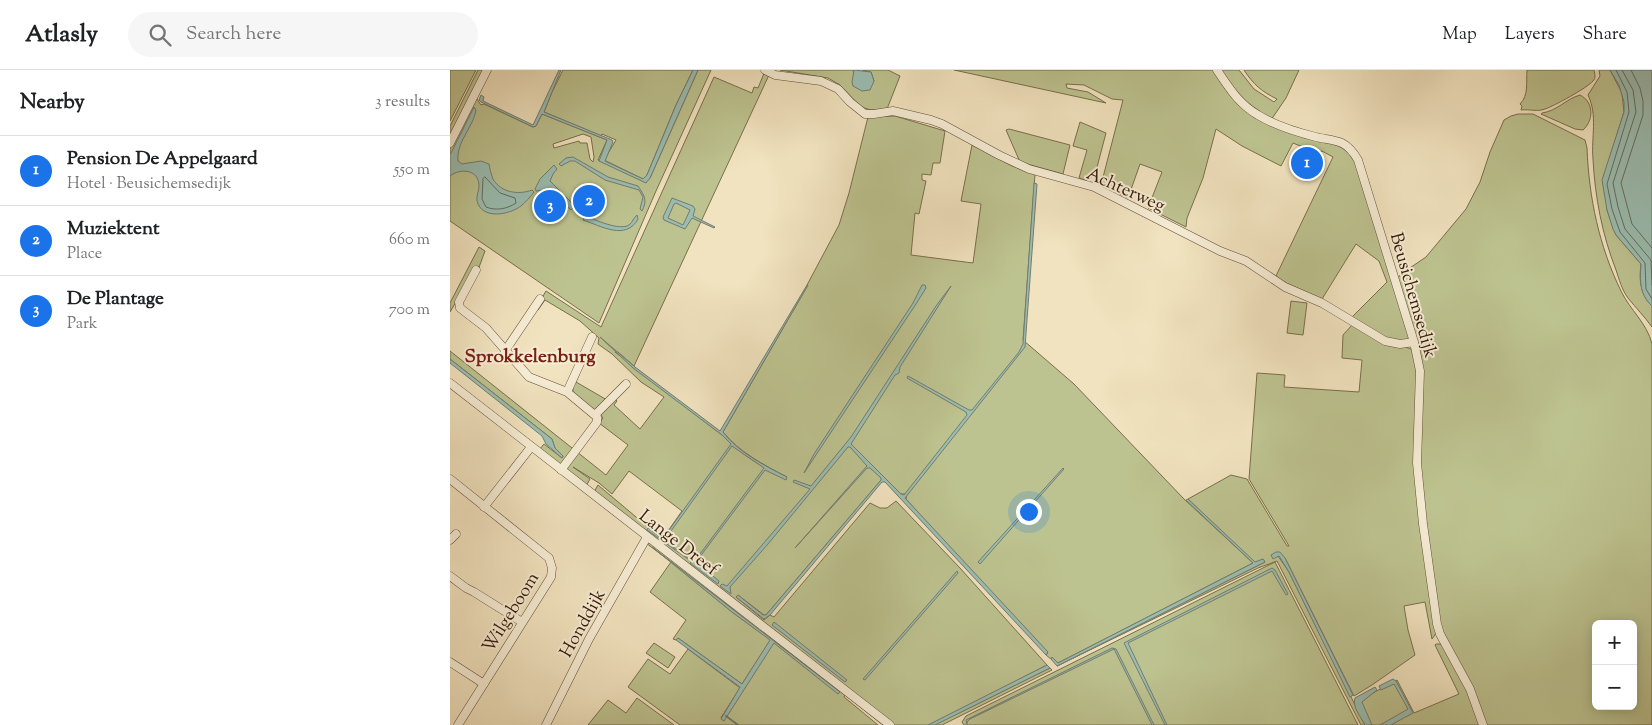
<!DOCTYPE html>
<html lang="en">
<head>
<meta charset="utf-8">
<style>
	:root { --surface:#fff; --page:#f6f6f6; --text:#202124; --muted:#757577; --line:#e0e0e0; --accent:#1a73e8 }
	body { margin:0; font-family:"Sorts Mill Goudy",serif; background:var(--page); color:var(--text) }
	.controls { position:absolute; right:15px; bottom:15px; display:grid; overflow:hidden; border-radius:8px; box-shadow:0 2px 12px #0003 }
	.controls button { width:45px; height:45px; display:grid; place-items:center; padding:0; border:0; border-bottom:1px solid var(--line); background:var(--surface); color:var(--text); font:25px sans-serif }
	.you { position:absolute; left:578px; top:441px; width:18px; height:18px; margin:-12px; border:4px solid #fff; border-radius:50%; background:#1a73e8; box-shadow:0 0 0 8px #1a73e833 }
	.badge { display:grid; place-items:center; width:32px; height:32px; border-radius:50%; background:var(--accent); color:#fff; font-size:16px; font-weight:700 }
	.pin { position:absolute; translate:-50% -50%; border:2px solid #fff; box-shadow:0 1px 5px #0006 }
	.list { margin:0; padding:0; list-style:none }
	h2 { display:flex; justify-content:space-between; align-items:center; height:65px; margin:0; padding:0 20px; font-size:21px }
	h2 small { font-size:16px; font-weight:400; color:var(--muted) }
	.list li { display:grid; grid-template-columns:32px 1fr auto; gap:15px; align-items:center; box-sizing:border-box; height:70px; padding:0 20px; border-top:1px solid var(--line) }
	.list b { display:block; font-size:19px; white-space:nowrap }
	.list p { margin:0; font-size:16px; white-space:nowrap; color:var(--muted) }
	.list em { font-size:16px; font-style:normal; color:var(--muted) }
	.icon { flex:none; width:28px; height:28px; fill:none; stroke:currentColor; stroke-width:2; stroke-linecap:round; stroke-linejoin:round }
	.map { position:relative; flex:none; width:1202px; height:655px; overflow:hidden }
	header { display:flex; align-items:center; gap:30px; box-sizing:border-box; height:70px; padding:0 25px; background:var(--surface); border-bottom:1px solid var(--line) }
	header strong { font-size:24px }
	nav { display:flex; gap:28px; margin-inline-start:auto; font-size:18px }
	.search { width:350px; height:45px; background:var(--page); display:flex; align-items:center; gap:12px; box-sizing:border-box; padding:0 18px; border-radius:28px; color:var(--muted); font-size:19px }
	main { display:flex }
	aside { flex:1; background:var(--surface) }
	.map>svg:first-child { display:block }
	.green { fill:#bdc390; stroke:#7a6e4c; fill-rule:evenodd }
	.water { fill:#9bbeb2; stroke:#737c6e; fill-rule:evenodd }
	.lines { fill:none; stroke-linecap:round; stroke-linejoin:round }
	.shore { stroke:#686c5d; stroke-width:1 }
	.stream { stroke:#737c6e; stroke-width:2 }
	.minor-casing { stroke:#654c36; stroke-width:9 }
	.minor { stroke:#f6edd5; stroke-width:8 }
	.labels { text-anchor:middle; stroke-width:4; stroke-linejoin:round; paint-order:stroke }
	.street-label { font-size:18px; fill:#361908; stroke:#f6edd5 }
	.neighbourhood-label { font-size:19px; font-weight:bold; fill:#7a1f14; stroke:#f6edd5 }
</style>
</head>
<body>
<header>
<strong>Atlasly</strong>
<div class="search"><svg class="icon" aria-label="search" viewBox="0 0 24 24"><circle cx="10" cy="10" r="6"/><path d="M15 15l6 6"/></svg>Search here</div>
<nav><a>Map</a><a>Layers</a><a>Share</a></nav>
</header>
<main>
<aside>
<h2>Nearby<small>3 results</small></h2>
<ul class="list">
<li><span class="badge">1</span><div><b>Pension De Appelgaard</b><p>Hotel · Beusichemsedijk</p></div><em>550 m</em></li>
<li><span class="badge">2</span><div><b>Muziektent</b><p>Place</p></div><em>660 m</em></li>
<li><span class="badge">3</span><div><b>De Plantage</b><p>Park</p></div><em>700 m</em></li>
</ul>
</aside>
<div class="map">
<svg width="1202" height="655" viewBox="0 0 1202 655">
	<rect width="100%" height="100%" fill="#f1e3bf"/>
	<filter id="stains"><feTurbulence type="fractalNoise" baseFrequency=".004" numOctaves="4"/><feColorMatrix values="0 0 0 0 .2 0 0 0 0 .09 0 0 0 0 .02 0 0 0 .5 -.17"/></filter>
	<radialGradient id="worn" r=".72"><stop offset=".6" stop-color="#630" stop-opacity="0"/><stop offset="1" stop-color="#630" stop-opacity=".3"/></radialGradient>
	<!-- green -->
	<path class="green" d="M0 0H26L0 51Z
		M28 0H34L0 67V56Z
		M113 0H243L226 35 197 105 193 109 154 90 166 70 152 64 151 66 94 42 102 22Z
		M248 0H261L206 121 149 253 0 151V79L25 26 31 35 34 34 83 57 86 56 92 44 157 70 148 90 196 112 200 108ZM133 64 141 67 144 87 143 92 140 89 137 73H130L129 71 104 78 103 74Z
		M330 0H404L403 2 424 11 421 2 412 0H438L450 6 437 39 421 40 411 37 390 15 378 8Z
		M504 0H763C790 46 809 51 858 66 876 71 888 74 904 85L960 267 952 273 936 269 902 247 937 212 929 191 906 174 872 229 825 208 883 87 872 81 867 83 843 73 831 96 792 76 766 59 753 108 737 148 736 157 698 138 712 102 690 94 678 128 651 115 673 30 662 29 634 15 616 14 617 18 638 22 656 33Z
		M768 0H789L804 19 824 32 827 29C812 22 803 14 794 0H849L836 28 821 50 792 33Z
		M1077 0H1144C1145 4 1146 8 1143 11 1137 18 1104 36 1095 39 1087 42 1080 39 1071 40L1072 36 1070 34C1079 25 1076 12 1077 0Z
		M1149 0H1160L1172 23 1174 42 1166 68 1157 140 1166 165 1191 194C1189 210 1190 224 1202 236V257C1194 246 1186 238 1178 228 1172 220 1169 209 1166 200 1152 164 1145 127 1143 89 1141 67 1148 46 1138 25L1150 6Z
		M315 1 319 5 184 296 168 282H165L272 365C293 385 309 397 337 407 314 395 289 382 273 362L358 215H357L389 155 399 123 418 47 445 46 495 61 490 93H483L481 105 472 104V110L476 111 469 144 465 143 461 185 523 193 531 134 511 131 522 75 562 96 585 104 573 270 624 314 734 429 803 493 608 593 603 588 601 589 596 585 598 583 511 492 456 429 457 424H451L433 408 316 545H314L288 525 286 527 314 550 320 545 324 547 420 433 430 438H437L446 431 510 498 597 595 483 654 515 640 600 598 602 600 492 655H443L144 422 148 415 211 468H213L232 441 179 401 162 424 149 413 123 397 140 409 136 416 89 380 94 374 112 388 113 386 105 378 102 369 0 289V281L156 405 178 375 149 353 153 348 150 344 165 329 167 331 164 335 190 359 214 327 191 312 162 284 148 274 149 268 130 251 95 230 88 240 86 238 96 221 151 257 264 7 302 23 304 17 308 18Z
		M1130 25C1144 32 1144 50 1133 60L1125 59 1091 44 1092 43C1107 41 1116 29 1130 25Z
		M1068 44H1083L1135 70 1137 78C1139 128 1149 176 1171 221 1180 240 1197 253 1202 274V655H1035L991 558 975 444 970 393 973 312 947 209 951 204 976 187 1016 139 1030 112 1040 82 1054 50 1061 46ZM1146 554H1183V636H1146Z
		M630 52 656 63 646 101 638 111 629 108 637 80 623 76Z
		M559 59 620 75 613 104 570 92 556 60Z
		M29 177 35 181 28 200H25L0 242V233Z
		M841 231 857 233 853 265 837 263Z
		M902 255 963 280 968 300 966 367 987 562 982 569 975 532 954 536 958 560 965 585 922 615 904 626 835 488 828 486 839 502 915 655H911L827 491 808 498 607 596 815 492 813 489 805 493 738 429 781 405 797 409 837 476H839L799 409 807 303 835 305 834 317 909 322 912 290 892 288 893 265Z
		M133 295 126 312 157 330 145 342C118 320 118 326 133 295Z
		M197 470 435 655H433L395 625 394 627 428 655H230L178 617 198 589 220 604 238 579 290 618 271 648 320 571 292 614 228 568 226 570 223 569 236 550 200 522 221 492 282 542 311 563 283 539 196 473Z
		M825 492 908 655H514L512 652 516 646Z
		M204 573 225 587 218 598 196 583Z
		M986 574H991C1007 592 1022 632 1030 655H921L910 633C921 622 934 618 947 610L964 643 1009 624 985 575Z
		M187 628 224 655H138L158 630 176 643Z"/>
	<!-- water -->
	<path class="water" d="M109 0H111L94 42 162 70 163 72 155 91 193 109 197 105 226 35 243 0H248L200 108 196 113 149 91 157 70 92 44 86 56 83 57 31 32 29 30 31 25 34 27 33 31 83 55Z
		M404 0 421 2 424 11 420 20 412 21 403 16 402 12Z
		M1160 0H1202V236C1189 224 1190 210 1191 194L1166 165 1163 159 1157 140 1152 110 1174 42V32L1169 15Z
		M24 37 26 40C23 58 6 72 8 91L12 94 31 91 39 94C40 99 41 104 43 109 51 123 69 125 82 120L84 122C80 127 76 132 71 136 59 145 32 150 27 131 26 126 29 121 29 116 29 99 10 98 0 106V85Z
		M123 87 158 107 188 116C194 125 198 130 192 141L190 139 193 127 189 120 155 110 125 91H120L111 96 109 94 116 88Z
		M104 95 107 99 103 104 100 111 125 136 121 140C109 128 105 118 86 121L85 119 90 109Z
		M584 113 587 114 575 277 455 428 598 582 596 585 435 412H432L320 545 314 549 286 527 288 525 313 545H316L431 410V408L420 398H417L345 478 417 396 400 377H398L318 474 280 517 281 524 270 516 272 514 277 516 360 419 343 412 344 410 361 416 401 367 486 236 501 216 450 297 449 303 445 305 401 374 451 424 454 425 517 345 516 342 457 308 458 306 519 340H522L569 282 573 274Z
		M222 128 243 136 245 139 243 146 265 157 264 158 242 148 235 159 214 150 213 147ZM226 133 240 140 233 155 218 148 224 134Z
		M135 145C144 150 170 161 179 155 183 152 183 148 187 145L188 149C176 171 151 156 133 150Z
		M357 215H358L273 362C288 382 315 396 337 407L336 410 315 400 246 492 269 511 268 514 240 493 242 491 244 492 314 398 282 376 216 468 215 471 238 488V489L197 460 198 458 211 468 214 467 281 374 272 365 183 298 150 267 185 297 270 361Z
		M472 215H475L476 218 466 234 354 403 364 384 463 233Z
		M0 289 102 369 105 378 113 386 112 388 96 374 92 366 0 293Z
		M613 398 614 399 530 494 528 492Z
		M738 429 805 492 813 489 815 492 607 596 601 589 602 587 608 593 803 493 736 430Z
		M202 477 390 622 388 624 324 573 274 651 271 649 290 617 226 570 228 568 292 614 320 570 282 542Z
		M826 482H830L835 488 903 625 900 627 839 502 829 486 823 489 821 485Z
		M822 498 825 500 838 524 836 525 822 501 678 573 717 655H715L674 573Z
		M507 501 508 503 415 610 413 609Z
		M324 552 397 610 395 612 322 555Z
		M662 578 666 579 704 655H702L664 579 520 649 517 652V655L516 650Z
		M597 595 600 598 485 655H478Z
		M943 609 946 611 963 643 941 655H930L958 639 944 614 931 620 929 616Z
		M925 617 927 620 912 632 922 655H915C911 647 902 637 905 628Z"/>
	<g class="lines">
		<!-- shore -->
		<path class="shore" d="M1166 0 1177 22 1179 42 1157 114 1162 139 1170 162 1195 193 1196 219 1202 229
			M1172 0 1183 20 1186 42 1163 113 1168 137 1175 159 1201 190 1202 215
			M1181 0 1190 18 1193 31V45L1171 113 1182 154 1202 178
			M35 107 50 123 65 128 66 133C57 139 46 141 36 137L32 129 33 109Z"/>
		<!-- stream -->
		<path class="stream" d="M276 646 288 655"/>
		<!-- minor casing -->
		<g class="minor-casing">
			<path id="minor" d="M315 0 325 5 371 11 388 19 400 32 415 44H424L443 41 481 50 492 54 549 85 579 99 644 117 770 181 796 191 835 217 872 233 935 271 950 274 964 272
				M767 0C779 18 789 34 808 45 826 56 846 62 866 67 874 69 885 70 892 73 900 77 904 83 908 90L964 272 970 301 967 393 973 454 987 554 990 564 1020 619 1033 655
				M0 73 37 0
				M26 200 9 232 10 238 36 258 79 307 117 322 147 347V352L111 400
				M55 281 90 229
				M0 313 440 655
				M117 322 142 267
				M145 345 176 314
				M0 409 99 488 102 498 101 507 8 655
				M34 437 81 377
				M0 470 6 464
				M0 506 16 518 24 522 72 552
				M0 592 34 614
				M96 655 139 569 197 467"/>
		</g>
		<!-- minor -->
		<use href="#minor" class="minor"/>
	</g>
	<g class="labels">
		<!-- street labels -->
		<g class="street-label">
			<text transform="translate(676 119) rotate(24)" y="6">Achterweg</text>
			<text transform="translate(964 225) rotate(74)" y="6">Beusichemsedijk</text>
			<text transform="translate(229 472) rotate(38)" y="6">Lange Dreef</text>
			<text transform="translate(60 542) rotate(-58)" y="6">Wilgeboom</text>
			<text transform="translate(132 553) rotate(-61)" y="6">Honddijk</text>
		</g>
		<!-- neighbourhood labels -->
		<g class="neighbourhood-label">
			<text x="80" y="292">Sprokkelenburg</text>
		</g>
	</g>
	<rect width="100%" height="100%" filter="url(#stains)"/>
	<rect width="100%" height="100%" fill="url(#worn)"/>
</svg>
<div class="controls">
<button>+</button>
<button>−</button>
</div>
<div class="you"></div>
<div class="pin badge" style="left:857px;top:93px">1</div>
<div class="pin badge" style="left:139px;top:131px">2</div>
<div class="pin badge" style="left:100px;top:136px">3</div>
</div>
</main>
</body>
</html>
